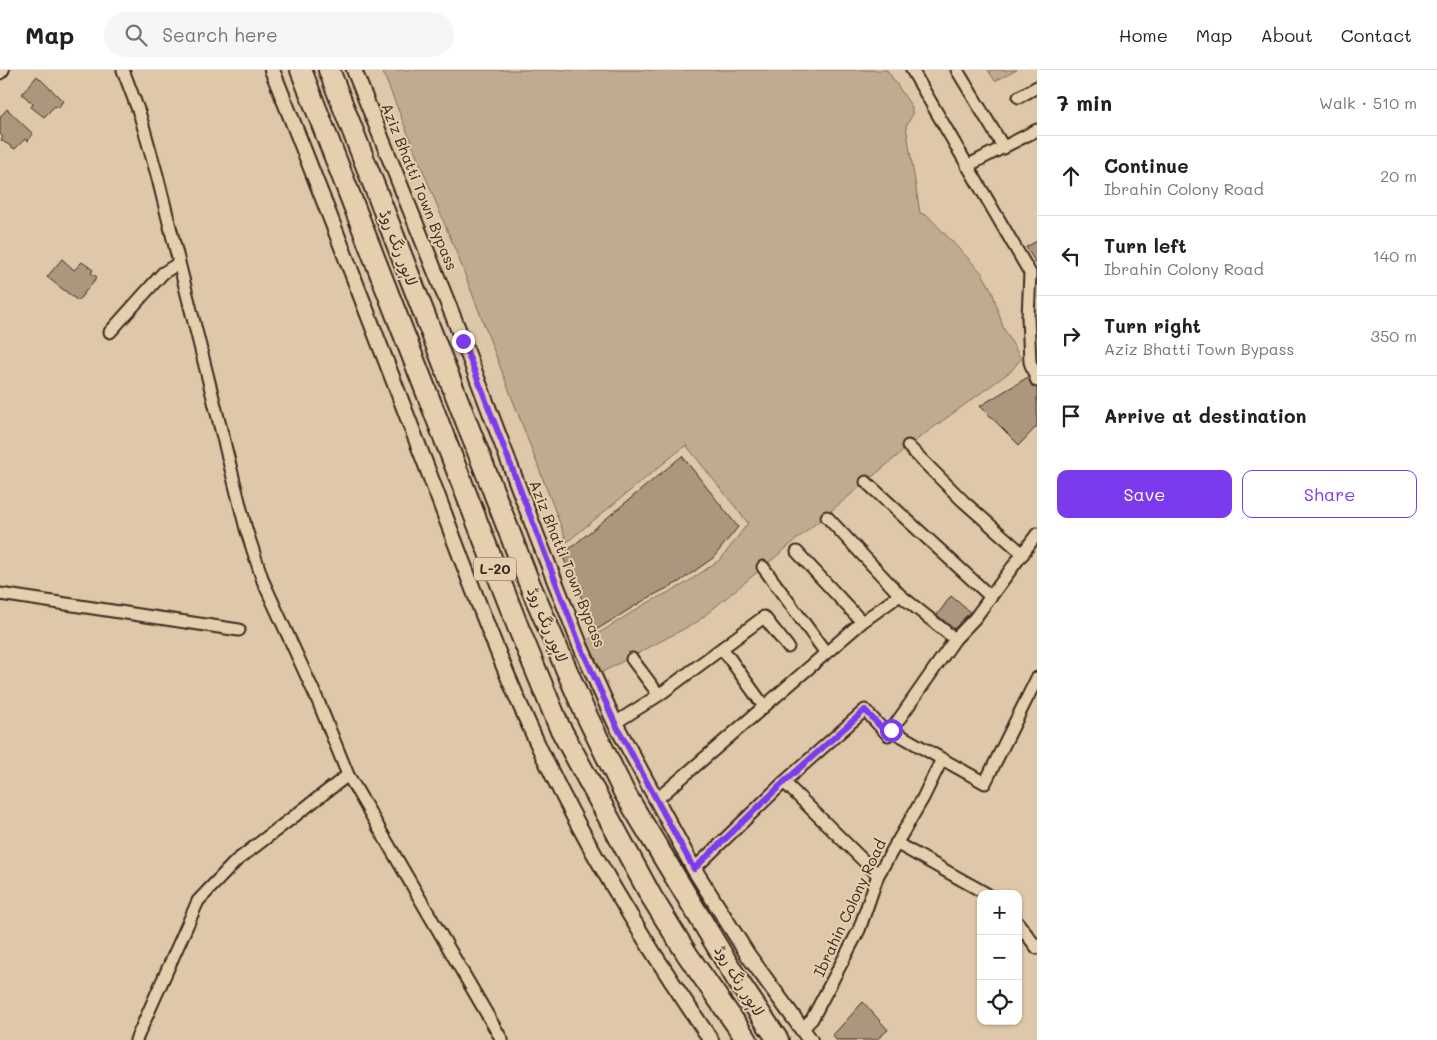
<!DOCTYPE html>
<html lang="en">
<head>
<meta charset="utf-8">
<style>
	:root { --surface:#fff; --page:#f6f6f6; --text:#202124; --muted:#757577; --line:#e0e0e0; --accent:#7c3aed }
	body { margin:0; font-family:Mali,"Playpen Sans Arabic",sans-serif; background:var(--page); color:var(--text) }
	.controls { position:absolute; right:15px; bottom:15px; display:grid; overflow:hidden; border-radius:10px; box-shadow:0 1px 4px #0004 }
	.controls button { width:45px; height:45px; display:grid; place-items:center; padding:0; border:0; border-bottom:1px solid var(--line); background:var(--surface); color:var(--text); font:25px sans-serif }
	.stop { position:absolute; width:15px; height:15px; margin:-11px; border:4px solid #7c3aed; border-radius:50%; background:#fff }
	.stop.end { background:#7c3aed; border-color:#fff; box-shadow:0 1px 5px #0008 }
	.list { margin:0; padding:0; list-style:none }
	h2 { display:flex; justify-content:space-between; align-items:center; height:65px; margin:0; padding:0 20px; font-size:21px }
	h2 small { font-size:16px; font-weight:400; color:var(--muted) }
	.list li { display:grid; grid-template-columns:32px 1fr auto; gap:15px; align-items:center; box-sizing:border-box; height:80px; padding:0 20px; border-top:1px solid var(--line) }
	.list b { display:block; font-size:19px; white-space:nowrap }
	.list p { margin:0; font-size:16px; white-space:nowrap; color:var(--muted) }
	.list em { font-size:16px; font-style:normal; color:var(--muted) }
	.actions { display:flex; gap:10px; padding:15px 20px }
	.actions a { flex:1; padding:11px 0; border:1px solid var(--accent); border-radius:10px; text-align:center; font-size:18px; color:var(--accent) }
	.actions .main { background:var(--accent); color:#fff }
	.icon { flex:none; width:28px; height:28px; fill:none; stroke:currentColor; stroke-width:2; stroke-linecap:round; stroke-linejoin:round }
	.map { position:relative; flex:none; width:1037px; height:970px; overflow:hidden }
	header { display:flex; align-items:center; gap:30px; box-sizing:border-box; height:70px; padding:0 25px; background:var(--surface); border-bottom:1px solid var(--line) }
	header strong { font-size:24px }
	nav { display:flex; gap:28px; margin-inline-start:auto; font-size:18px }
	.search { width:350px; height:45px; background:var(--page); display:flex; align-items:center; gap:12px; box-sizing:border-box; padding:0 18px; border-radius:28px; color:var(--muted); font-size:19px }
	main { display:flex }
	aside { flex:1; background:var(--surface) }
	.map>svg:first-child { display:block }
	.green { fill:#c1ab90; stroke:#7e6a57 }
	.building { fill:#ac977e; stroke:#3b2a1e }
	.lines { fill:none; stroke-linecap:round; stroke-linejoin:round }
	.minor-casing { stroke:#3b2a1e; stroke-width:15 }
	.tertiary-casing { stroke:#3b2a1e; stroke-width:18 }
	.motorway-casing { stroke:#3b2a1e; stroke-width:24 }
	.minor { stroke:#e6cfaf; stroke-width:11 }
	.tertiary { stroke:#e6cfaf; stroke-width:14 }
	.motorway { stroke:#e6cfaf; stroke-width:20 }
	.route { stroke:#7c3aed; stroke-width:6 }
	.labels { text-anchor:middle; stroke-width:4; stroke-linejoin:round; paint-order:stroke }
	.shield { fill:#e6cfaf; stroke:#6e5c4a; stroke-width:1 }
	.shield-label { font-size:14px; font-weight:bold; fill:#3b2a1e }
	.street-label { font-size:15px; fill:#3b2a1e; stroke:#e6cfaf }
</style>
</head>
<body>
<header>
<strong>Map</strong>
<div class="search"><svg class="icon" aria-label="search" viewBox="0 0 24 24"><circle cx="10" cy="10" r="6"/><path d="M15 15l6 6"/></svg>Search here</div>
<nav><a>Home</a><a>Map</a><a>About</a><a>Contact</a></nav>
</header>
<main>
<div class="map">
<svg width="1037" height="970" viewBox="0 0 1037 970">
	<rect width="100%" height="100%" fill="#dfc8a9"/>
	<filter id="ink" filterUnits="userSpaceOnUse"><feTurbulence type="fractalNoise" baseFrequency=".02" numOctaves="2"/><feDisplacementMap in="SourceGraphic" scale="10" xChannelSelector="R" yChannelSelector="G"/><feConvolveMatrix kernelMatrix="1 2 1 2 8 2 1 2 1" color-interpolation-filters="sRGB"/></filter>
	<g filter="url(#ink)">
		<!-- green -->
		<path class="green" d="M382 0H887L912 37V46L906 56 920 143 928 146 982 203 992 221 1003 257 1021 289 1011 301 919 368 697 552 595 606 580 575 645 534 683 515 721 489 748 453 686 375 567 472 459 189Z
			M988 0H1017L995 11Z"/>
		<!-- building -->
		<path class="building" d="M37 6 63 31 58 38 55 36 44 47 31 37 33 34 22 24Z
			M7 39 33 64 28 71 25 69 15 79 1 70 3 67 0 64V47Z
			M1037 171V195L1026 177Z
			M62 189 74 200 82 192 93 200 91 203 97 207 78 231 47 207Z
			M1028 307 1032 316 1037 318V356L1019 375 980 336Z
			M682 386 738 457 713 488 679 512 646 529 596 560 562 485Z
			M951 526 970 542 954 559 937 545Z
			M863 932 888 960 876 970H836L833 965Z"/>
		<g class="lines">
			<!-- minor casing -->
			<g class="minor-casing">
				<path id="minor" d="M123 0 140 45 157 105 246 459 263 511 318 631 348 705 502 970
					M912 0 1030 203 1028 247 1030 292 1037 311
					M957 0 1004 78
					M0 3 3 0
					M1019 27 1037 17
					M967 96 1037 60
					M110 262 163 203 179 193
					M908 376 963 431 1023 484
					M866 412 991 527
					M827 447 900 525
					M797 482 862 552
					M763 497 826 583
					M0 524 239 560
					M722 578 763 635
					M632 589 659 625
					M615 653 659 625 764 547 788 577
					M891 660 942 689
					M784 712 878 805
					M656 730 862 552 900 525 955 569 975 548 1037 464
					M896 773 987 824
					M694 799 784 712 865 640 888 665 955 569
					M1018 853 1037 878
					M802 959 812 949 859 860 878 805 923 728 942 689 985 713 1037 608
					M136 970 198 831 236 791 348 705"/>
			</g>
			<!-- tertiary casing -->
			<g class="tertiary-casing">
				<path id="tertiary" d="M272 0C324 129 374 260 424 390 461 487 496 585 540 679 588 781 647 877 711 970
					M354 0 463 271 537 466 580 575 615 653 694 799 748 885 810 970"/>
			</g>
			<!-- motorway casing -->
			<g class="motorway-casing">
				<path id="motorway" d="M301 0 518 557 559 656 651 826 687 884 747 970
					M329 0 530 515 583 638 624 722 738 911 778 970"/>
			</g>
			<!-- minor -->
			<use href="#minor" class="minor"/>
			<!-- tertiary -->
			<use href="#tertiary" class="tertiary"/>
			<!-- motorway -->
			<use href="#motorway" class="motorway"/>
		</g>
	</g>
	<g class="lines" filter="url(#ink)">
		<!-- route -->
		<path class="route" d="M463 271 580 575 615 653 694 799 784 712 865 640 888 665 891 660"/>
	</g>
	<g class="labels">
		<!-- shield labels -->
		<rect class="shield" x="474" y="487.5" width="42" height="23" rx="4"/>
		<g class="shield-label">
			<text x="495" y="504">L-20</text>
		</g>
		<!-- street labels -->
		<g class="street-label">
			<text transform="translate(419 117) rotate(68)" y="5">Aziz Bhatti Town Bypass</text>
			<text transform="translate(398 178) rotate(69)" y="5">لاہور رنگ روڈ</text>
			<text transform="translate(567 494) rotate(68)" y="5">Aziz Bhatti Town Bypass</text>
			<text transform="translate(547 555) rotate(67)" y="5">لاہور رنگ روڈ</text>
			<text transform="translate(850 838) rotate(-65)" y="5">Ibrahin Colony Road</text>
			<text transform="translate(739 911) rotate(58)" y="5">لاہور رنگ روڈ</text>
		</g>
	</g>
</svg>
<div class="controls">
<button>+</button>
<button>−</button>
<button><svg class="icon" aria-label="locate" viewBox="0 0 24 24"><circle cx="12" cy="12" r="6"/><path d="M12 2v4M12 18v4M2 12h4M18 12h4"/></svg></button>
</div>
<div class="stop" style="left:891px;top:660px"></div>
<div class="stop end" style="left:463px;top:271px"></div>
</div>
<aside>
<h2>7 min<small>Walk · 510 m</small></h2>
<ul class="list">
<li><svg class="icon" aria-label="ahead" viewBox="0 0 24 24"><path d="M12 20V5M6 11l6-6 6 6"/></svg><div><b>Continue</b><p>Ibrahin Colony Road</p></div><em>20 m</em></li>
<li><svg class="icon" aria-label="left" viewBox="0 0 24 24"><path d="M17 20v-9H6M10 6l-5 5 5 5"/></svg><div><b>Turn left</b><p>Ibrahin Colony Road</p></div><em>140 m</em></li>
<li><svg class="icon" aria-label="right" viewBox="0 0 24 24"><path d="M7 20v-9h11M14 6l5 5-5 5"/></svg><div><b>Turn right</b><p>Aziz Bhatti Town Bypass</p></div><em>350 m</em></li>
<li><svg class="icon" aria-label="arrive" viewBox="0 0 24 24"><path d="M6 21V4h12l-3 4 3 4H6"/></svg><div><b>Arrive at destination</b></div></li>
</ul>
<div class="actions"><a class="main">Save</a><a>Share</a></div>
</aside>
</main>
</body>
</html>
